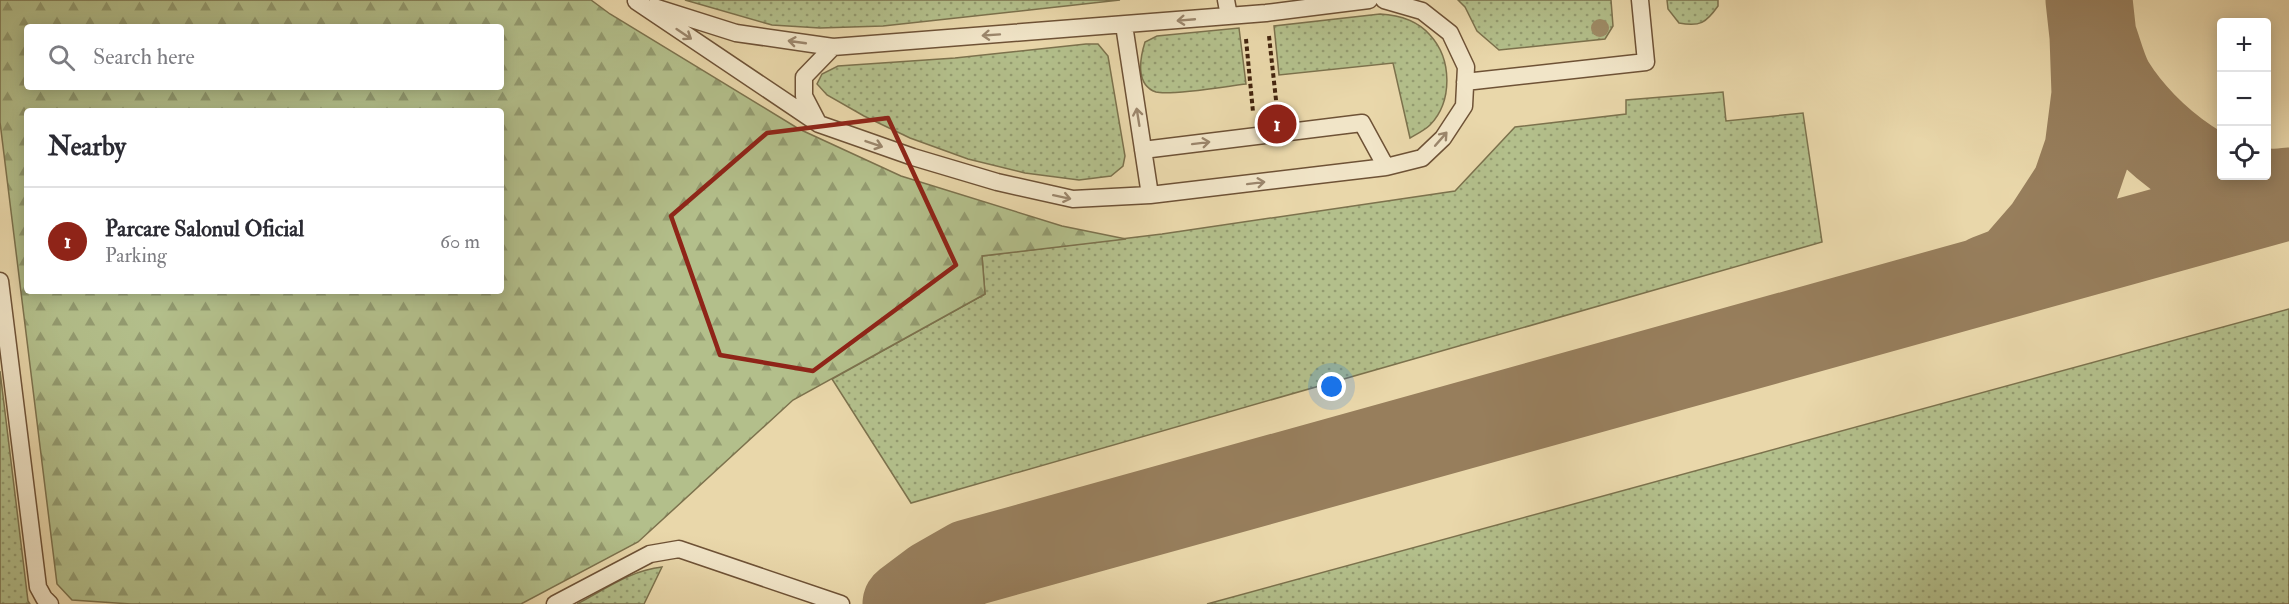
<!DOCTYPE html>
<html lang="en">
<head>
<meta charset="utf-8">
<style>
	:root { --surface:#fff; --page:#f7f7f7; --text:#2b2b33; --muted:#7c7c81; --line:#e1e1e2; --accent:#8f2418 }
	body { margin:0; font-family:"IM FELL Double Pica",serif; background:var(--page); color:var(--text) }
	.controls { position:absolute; right:18px; top:18px; display:grid; overflow:hidden; border-radius:6px; box-shadow:0 3px 15px #0003 }
	.controls button { width:54px; height:54px; display:grid; place-items:center; padding:0; border:0; border-bottom:2px solid var(--line); background:var(--surface); color:var(--text); font:30px sans-serif }
	.you { position:absolute; left:1332px; top:387px; width:21px; height:21px; margin:-15px; border:4px solid #fff; border-radius:50%; background:#1a73e8; box-shadow:0 0 0 9px #1a73e833 }
	.badge { display:grid; place-items:center; width:39px; height:39px; border-radius:50%; background:var(--accent); color:#fff; font-size:20px; font-weight:700 }
	.pin { position:absolute; translate:-50% -50%; border:3px solid #fff; box-shadow:0 2px 6px #0006 }
	.list { margin:0; padding:0; list-style:none }
	h2 { display:flex; justify-content:space-between; align-items:center; height:78px; margin:0; padding:0 24px; font-size:26px }
	h2 small { font-size:20px; font-weight:400; color:var(--muted) }
	.list li { display:grid; grid-template-columns:39px 1fr auto; gap:18px; align-items:center; box-sizing:border-box; height:108px; padding:0 24px; border-top:2px solid var(--line) }
	.list b { display:block; font-size:22px; white-space:nowrap }
	.list p { margin:0; font-size:20px; white-space:nowrap; color:var(--muted) }
	.list em { font-size:20px; font-style:normal; color:var(--muted) }
	.icon { flex:none; width:33px; height:33px; fill:none; stroke:currentColor; stroke-width:2; stroke-linecap:round; stroke-linejoin:round }
	.map { position:relative; flex:none; width:2289px; height:604px; overflow:hidden }
	.search { position:absolute; background:var(--surface); box-shadow:0 3px 15px #0003; left:24px; top:24px; width:480px; height:66px; display:flex; align-items:center; gap:15px; box-sizing:border-box; padding:0 21px; border-radius:6px; color:var(--muted); font-size:22px }
	.panel { position:absolute; background:var(--surface); box-shadow:0 3px 15px #0003; left:24px; top:108px; width:480px; height:186px; border-radius:6px }
	.map>svg:first-child { display:block }
	.grass { fill:url(#grass-dots); stroke:#7c724d; stroke-width:1.5 }
	.forest { fill:url(#forest-firs); stroke:#7c724d; stroke-width:1.5; fill-rule:evenodd }
	.lines { fill:none; stroke-linecap:round; stroke-linejoin:round }
	.taxiway { stroke:#977e5c; stroke-width:87 }
	.lane-casing { stroke:#6e5236; stroke-width:19 }
	.path { stroke:#45260f; stroke-width:4; stroke-dasharray:4.5 3; stroke-linecap:butt }
	.lane { stroke:#f1e5c8; stroke-width:16 }
	.tree { fill:#9e8b66 }
	.oneway { stroke:#9b866c }
	.marked { fill:none; stroke:#8f2418; stroke-width:4.5; stroke-linejoin:round }
</style>
</head>
<body>
<div class="map">
<svg width="2289" height="604" viewBox="0 0 2289 604">
	<defs>
		<pattern id="grass-dots" width="8" height="8" patternUnits="userSpaceOnUse" patternTransform="scale(1.5)"><rect width="8" height="8" fill="#b3bf8b"/><path d="M2 2h.1M6 6h.1" fill="none" stroke="#939b70" stroke-width="1.8" stroke-linecap="round"/></pattern>
		<pattern id="forest-firs" width="22" height="20" patternUnits="userSpaceOnUse" patternTransform="scale(1.5)"><rect width="22" height="20" fill="#b3bf8b"/><path d="M5 1l3.5 6h-7zM16 11l3.5 6h-7z" fill="#939b70"/></pattern>
	</defs>
	<rect width="100%" height="100%" fill="#e9d7aa"/>
	<filter id="stains"><feTurbulence type="fractalNoise" baseFrequency=".00333" numOctaves="4"/><feColorMatrix values="0 0 0 0 .2 0 0 0 0 .09 0 0 0 0 .02 0 0 0 .5 -.17"/></filter>
	<radialGradient id="worn" r=".72"><stop offset=".6" stop-color="#630" stop-opacity="0"/><stop offset="1" stop-color="#630" stop-opacity=".3"/></radialGradient>
	<!-- grass -->
	<path class="grass" d="M685 0H1120L883 26 820 28 772 25Z
		M1458 0H1611L1613 26 1605 39 1499 50 1477 31 1465 7Z
		M1667 0H1718V6C1706 23 1700 27 1679 23L1668 9Z
		M1380 14C1398 15 1417 20 1430 35 1452 59 1453 101 1430 125 1425 130 1417 134 1410 138L1393 63 1279 75 1274 26Z
		M1239 28 1246 84C1228 86 1170 96 1156 92 1135 85 1140 58 1145 42L1157 36Z
		M1086 44H1098L1108 56 1125 156 1123 166 1111 176 1079 180 1025 173 968 159 910 138 864 116 827 95 817 84 822 74 838 66 955 58Z
		M1723 92 1726 121 1803 113 1822 242 911 503 832 379 985 294 982 256 1162 234 1455 191 1515 127 1626 114V100Z
		M2289 309V604H1207Z
		M0 371 28 601 30 604H0Z
		M662 567 644 604H577C604 590 631 570 662 567Z"/>
	<!-- forest -->
	<path class="forest" d="M0 0H591L610 14 799 129 901 176 1062 226 1126 239 982 256 985 294 793 400 638 542 521 604H131L72 600 57 584 0 122ZM27 27H501V87H27ZM27 111H501V291H27Z"/>
	<g class="lines">
		<!-- taxiway -->
		<path class="taxiway" d="M2093 36C2099 52 2103 70 2111 84 2144 138 2223 202 2289 191
			M1988 278 2014 268 2047 230 2075 187 2088 149 2095 94 2093 36 2089 0
			M906 604 934 583 969 563 2289 196"/>
		<!-- lane casing -->
		<g class="lane-casing">
			<path id="lane" d="M1226 0 1229 16
				M636 1 819 124 913 157 997 182 1073 199 1150 195 1386 167 1422 158 1443 138 1464 106 1466 67 1450 33 1422 11 1384 0
				M654 7 736 33 833 47 1266 13 1369 0
				M1124 25 1150 195
				M1465 82 1646 62 1640 0
				M817 121 804 96V77L833 47
				M1143 150 1362 123 1386 167
				M0 281 38 587 44 598 50 604
				M555 604 650 554 679 549 841 604"/>
		</g>
		<!-- path -->
		<path class="path" d="M1269 36 1277 109
			M1246 39 1253 112"/>
		<!-- lane -->
		<use href="#lane" class="lane"/>
	</g>
	<!-- trees -->
	<circle class="tree" cx="1600" cy="28" r="9"/>
	<!-- one-way arrows -->
	<defs><path id="oneway-shaft" d="M-6 0H5M1.5-3L5.5 0L1.5 3" fill="none" stroke-width="1.6" stroke-linecap="round" stroke-linejoin="round" transform="scale(1.5)"/></defs>
	<g class="oneway">
		<use href="#oneway-shaft" transform="translate(1186 20) rotate(175)"/>
		<use href="#oneway-shaft" transform="translate(684 34) rotate(34)"/>
		<use href="#oneway-shaft" transform="translate(991 35) rotate(176)"/>
		<use href="#oneway-shaft" transform="translate(797 42) rotate(-172)"/>
		<use href="#oneway-shaft" transform="translate(1138 117) rotate(-99)"/>
		<use href="#oneway-shaft" transform="translate(1441 139) rotate(-49)"/>
		<use href="#oneway-shaft" transform="translate(1201 143) rotate(-7)"/>
		<use href="#oneway-shaft" transform="translate(874 144) rotate(19)"/>
		<use href="#oneway-shaft" transform="translate(1256 183) rotate(-7)"/>
		<use href="#oneway-shaft" transform="translate(1062 197) rotate(12)"/>
	</g>
	<!-- marked area -->
	<path class="marked" d="M888 118 956 265 813 371 720 355 671 216 767 133Z"/>
	<rect width="100%" height="100%" filter="url(#stains)"/>
	<rect width="100%" height="100%" fill="url(#worn)"/>
</svg>
<div class="controls">
<button>+</button>
<button>−</button>
<button><svg class="icon" aria-label="locate" viewBox="0 0 24 24"><circle cx="12" cy="12" r="6"/><path d="M12 2v4M12 18v4M2 12h4M18 12h4"/></svg></button>
</div>
<div class="you"></div>
<div class="pin badge" style="left:1277px;top:124px">1</div>
<div class="search"><svg class="icon" aria-label="search" viewBox="0 0 24 24"><circle cx="10" cy="10" r="6"/><path d="M15 15l6 6"/></svg>Search here</div>
<section class="panel">
<h2>Nearby<small></small></h2>
<ul class="list">
<li><span class="badge">1</span><div><b>Parcare Salonul Oficial</b><p>Parking</p></div><em>60 m</em></li>
</ul>
</section>
</div>
</body>
</html>
